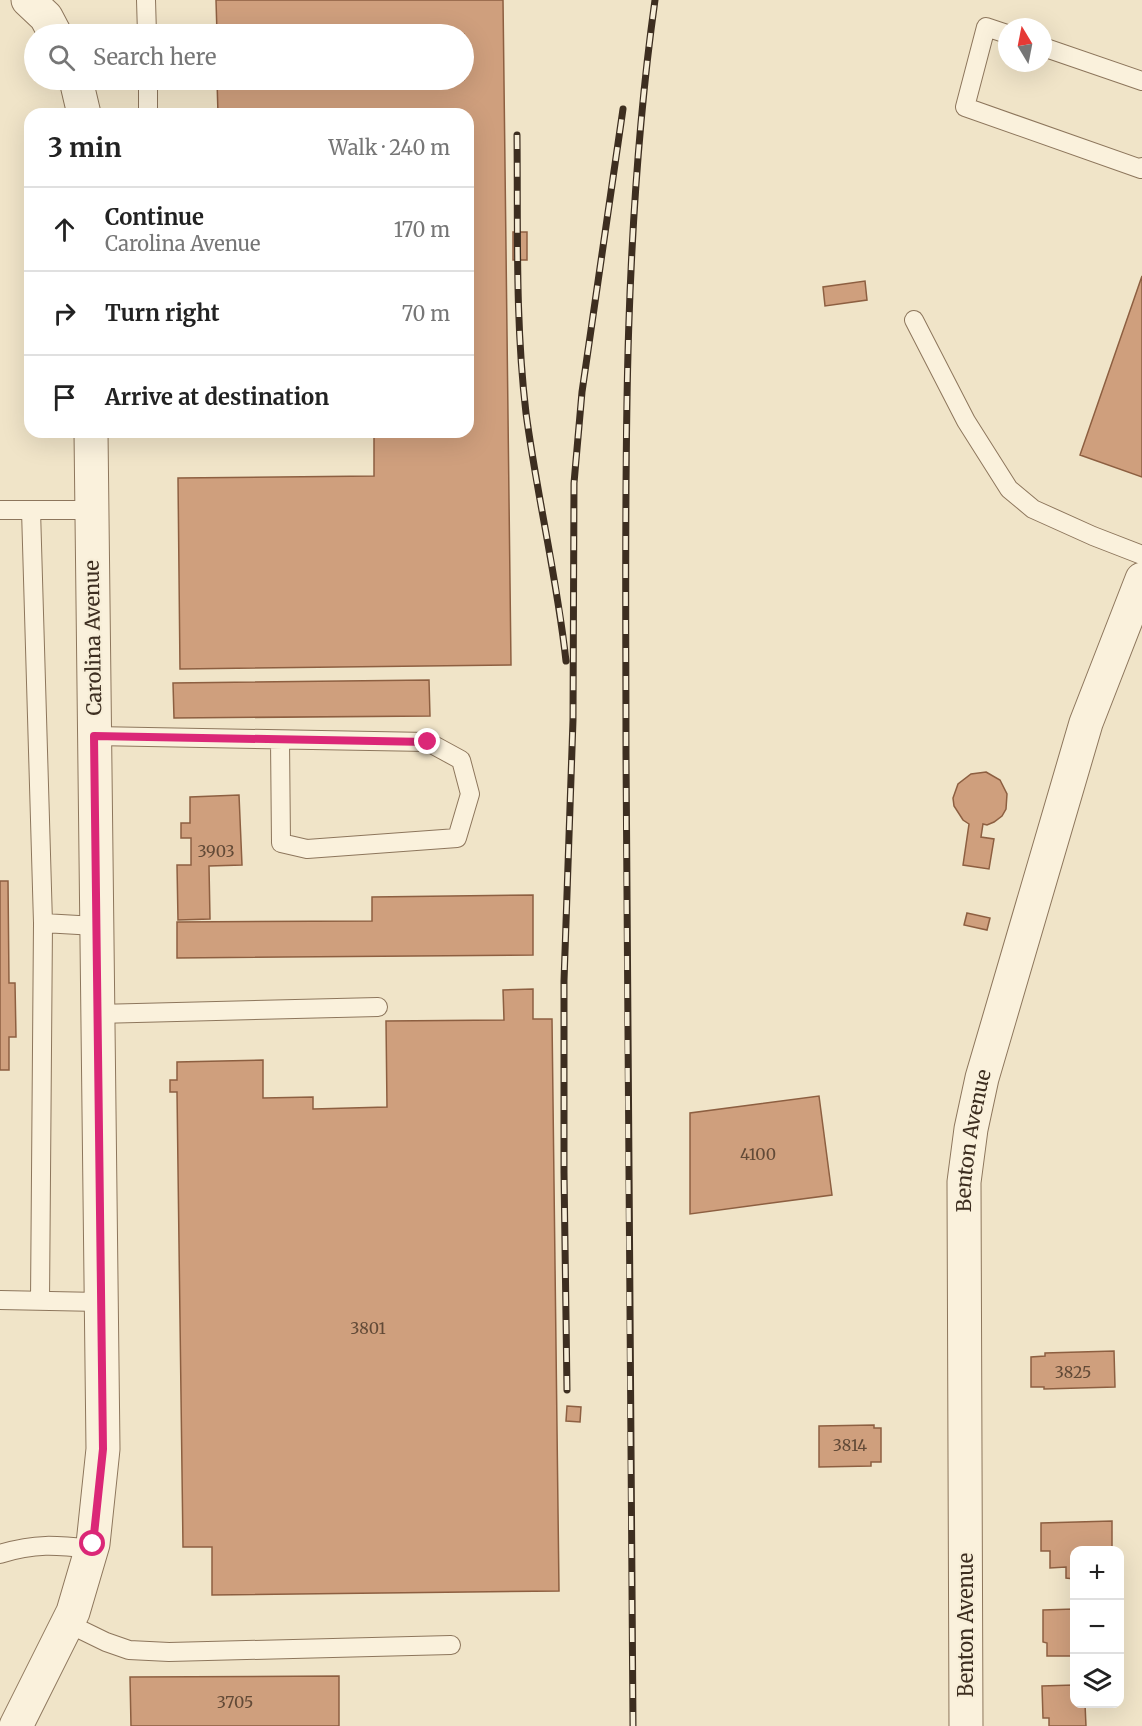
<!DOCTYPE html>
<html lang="en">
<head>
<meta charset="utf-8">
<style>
	:root { --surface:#fff; --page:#f6f6f6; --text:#222; --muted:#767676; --line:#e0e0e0 }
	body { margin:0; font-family:Merriweather,serif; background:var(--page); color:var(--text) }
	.controls { position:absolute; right:18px; bottom:18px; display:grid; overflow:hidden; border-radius:12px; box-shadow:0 6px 24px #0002 }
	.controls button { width:54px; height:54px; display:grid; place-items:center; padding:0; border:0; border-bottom:2px solid var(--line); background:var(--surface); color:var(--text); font:30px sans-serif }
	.compass { position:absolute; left:998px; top:18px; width:54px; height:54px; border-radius:50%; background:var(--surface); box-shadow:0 6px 24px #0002; rotate:350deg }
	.stop { position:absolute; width:18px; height:18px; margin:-14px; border:4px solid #db2777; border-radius:50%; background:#fff }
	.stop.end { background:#db2777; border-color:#fff; box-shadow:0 2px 6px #0008 }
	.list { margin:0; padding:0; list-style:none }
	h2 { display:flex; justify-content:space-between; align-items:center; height:78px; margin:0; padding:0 24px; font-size:26px }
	h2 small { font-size:20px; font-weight:400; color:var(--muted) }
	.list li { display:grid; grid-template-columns:39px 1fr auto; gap:18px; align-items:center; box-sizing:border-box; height:84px; padding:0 24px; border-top:2px solid var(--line) }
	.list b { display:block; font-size:22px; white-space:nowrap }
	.list p { margin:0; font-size:20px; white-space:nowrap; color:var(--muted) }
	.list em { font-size:20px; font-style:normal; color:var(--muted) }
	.icon { flex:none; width:33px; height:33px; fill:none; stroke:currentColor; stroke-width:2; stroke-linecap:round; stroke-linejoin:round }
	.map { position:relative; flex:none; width:1142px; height:1726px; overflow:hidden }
	.search { position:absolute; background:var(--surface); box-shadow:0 6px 24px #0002; left:24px; top:24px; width:450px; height:66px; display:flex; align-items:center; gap:15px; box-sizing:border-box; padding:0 21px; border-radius:33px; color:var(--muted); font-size:22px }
	.panel { position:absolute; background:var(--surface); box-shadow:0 6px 24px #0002; left:24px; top:108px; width:450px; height:330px; border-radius:18px }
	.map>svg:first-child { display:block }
	.building { fill:#cf9f7d; stroke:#8d5f41; stroke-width:1.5 }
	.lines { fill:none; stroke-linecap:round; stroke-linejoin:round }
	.service-casing { stroke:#8d765c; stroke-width:20 }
	.minor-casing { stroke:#8d765c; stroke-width:35 }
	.tertiary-casing { stroke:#8d765c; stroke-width:35 }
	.service { stroke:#faf1dc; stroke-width:18 }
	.minor { stroke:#faf1dc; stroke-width:33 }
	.tertiary { stroke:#faf1dc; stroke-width:33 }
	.rail-casing { stroke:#3d2e20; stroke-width:7 }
	.rail { stroke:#f7eed8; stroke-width:4.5; stroke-dasharray:14; stroke-linecap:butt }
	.route { stroke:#db2777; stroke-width:8 }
	.labels { text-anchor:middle; stroke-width:4.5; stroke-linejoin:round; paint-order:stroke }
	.number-label { font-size:16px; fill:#624a37 }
	.street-label { font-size:20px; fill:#3d2e20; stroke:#f7eed8 }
</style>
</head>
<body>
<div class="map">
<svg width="1142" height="1726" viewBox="0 0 1142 1726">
	<rect width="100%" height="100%" fill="#f0e4c8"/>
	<!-- building -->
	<path class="building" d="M216 0H503L511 665 180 669 178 478 374 476V432H468V114H218L217 80H464V34H217Z
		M513 232H527V260H513Z
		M1142 276V477L1080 455Z
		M865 281 867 300 825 306 823 287Z
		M429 680 430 716 174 718 173 683Z
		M986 772 1000 780 1007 794 1006 809 1002 816 994 822 987 825 983 824 981 837 994 839 989 869 963 865 969 824 963 820 954 806 953 798 958 784 971 774Z
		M239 795 242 865 209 866 210 919 178 920 177 865H191V838H181V823H190V797Z
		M0 881H8L9 983H15L16 1037H9V1070H0Z
		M533 895V955L177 958V922L372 921V897Z
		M967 913 990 918 987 930 964 925Z
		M533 989V1019H552L559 1591 212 1595V1547H183L177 1092H170V1080H177V1062L263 1060V1098L313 1097V1109L387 1107 386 1021 504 1020 503 990Z
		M819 1096 832 1195 690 1214V1113Z
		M1114 1351 1115 1387 1044 1389V1387H1031V1357L1045 1356V1353Z
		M567 1406 581 1407 580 1422 566 1421Z
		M874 1425V1428H881V1462H871V1466L819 1467V1426Z
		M1112 1521V1550H1074V1579L1066 1578V1567L1050 1568V1551H1041V1523Z
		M1074 1609V1656H1047V1643L1043 1642V1610Z
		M339 1676V1726H131L130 1677Z
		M1074 1685V1704H1085L1086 1726H1049V1718H1043L1042 1686Z"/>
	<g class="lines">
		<!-- service casing -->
		<g class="service-casing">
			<path id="service" d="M146 0 147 34
				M1007 34 986 27 965 107 1141 169 1142 167
				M1043 47 1142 81
				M148 80V114
				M914 320 966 421 1009 489 1033 509 1093 536 1142 555
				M0 510H92
				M31 510 43 923 40 1301
				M94 736 428 742 461 760 470 794 457 838 307 849 281 843 280 740
				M43 923 96 926
				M97 1014 378 1007
				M0 1300 100 1302
				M0 1554C35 1543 56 1545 92 1549
				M67 1623 106 1642 129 1650 169 1652 451 1645"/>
		</g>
		<!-- minor casing -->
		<g class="minor-casing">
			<g id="minor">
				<path id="s1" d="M966 1726 964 1182 971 1129 982 1078 1086 723 1142 579"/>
			</g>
		</g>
		<!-- tertiary casing -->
		<g class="tertiary-casing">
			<path id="tertiary" d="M28 0 46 17 55 34
				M76 80 84 114
				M16 1726 73 1612 93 1544 103 1449 91 432"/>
		</g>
		<!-- service -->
		<use href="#service" class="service"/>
		<!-- minor -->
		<use href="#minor" class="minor"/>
		<!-- tertiary -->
		<use href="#tertiary" class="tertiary"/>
		<!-- rail casing -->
		<g class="rail-casing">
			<path id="rail" d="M517 135C518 227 515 321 526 413 537 496 557 578 566 661
				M567 1390 564 1172V981L573 720 574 483 582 392 623 109
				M633 1726C630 1402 627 1078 626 754 626 502 620 250 655 0"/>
		</g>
		<!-- rail -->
		<use href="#rail" class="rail"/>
	</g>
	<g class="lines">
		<!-- route -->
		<path class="route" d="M93 1544 103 1449 94 736 428 742"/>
	</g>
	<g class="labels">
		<!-- number labels -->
		<g class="number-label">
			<text x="216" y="857">3903</text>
			<text x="758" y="1160">4100</text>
			<text x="368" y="1334">3801</text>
			<text x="1073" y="1378">3825</text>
			<text x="850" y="1451">3814</text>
			<text x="235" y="1708">3705</text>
		</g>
		<!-- street labels -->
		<g class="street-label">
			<text transform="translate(93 638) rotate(-91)" y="7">Carolina Avenue</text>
			<text dy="7" stroke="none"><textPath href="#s1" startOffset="586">Benton Avenue</textPath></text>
			<text transform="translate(966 1625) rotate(-90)" y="7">Benton Avenue</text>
		</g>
	</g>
</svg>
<div class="controls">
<button>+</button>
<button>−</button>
<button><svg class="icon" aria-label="layers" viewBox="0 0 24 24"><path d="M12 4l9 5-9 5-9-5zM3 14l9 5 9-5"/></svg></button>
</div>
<svg class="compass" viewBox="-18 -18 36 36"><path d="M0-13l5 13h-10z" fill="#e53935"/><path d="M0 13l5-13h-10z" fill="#767676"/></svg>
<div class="stop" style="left:93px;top:1544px"></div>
<div class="stop end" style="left:428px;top:742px"></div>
<div class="search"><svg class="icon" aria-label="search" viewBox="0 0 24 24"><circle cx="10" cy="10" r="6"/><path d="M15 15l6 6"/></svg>Search here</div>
<section class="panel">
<h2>3 min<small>Walk · 240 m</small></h2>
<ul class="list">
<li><svg class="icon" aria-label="ahead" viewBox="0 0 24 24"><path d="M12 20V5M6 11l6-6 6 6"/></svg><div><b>Continue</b><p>Carolina Avenue</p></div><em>170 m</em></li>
<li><svg class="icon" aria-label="right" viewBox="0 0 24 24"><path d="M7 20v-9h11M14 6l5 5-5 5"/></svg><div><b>Turn right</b></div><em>70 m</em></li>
<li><svg class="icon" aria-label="arrive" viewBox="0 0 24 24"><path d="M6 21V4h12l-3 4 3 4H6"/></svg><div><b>Arrive at destination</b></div></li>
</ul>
</section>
</div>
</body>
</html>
